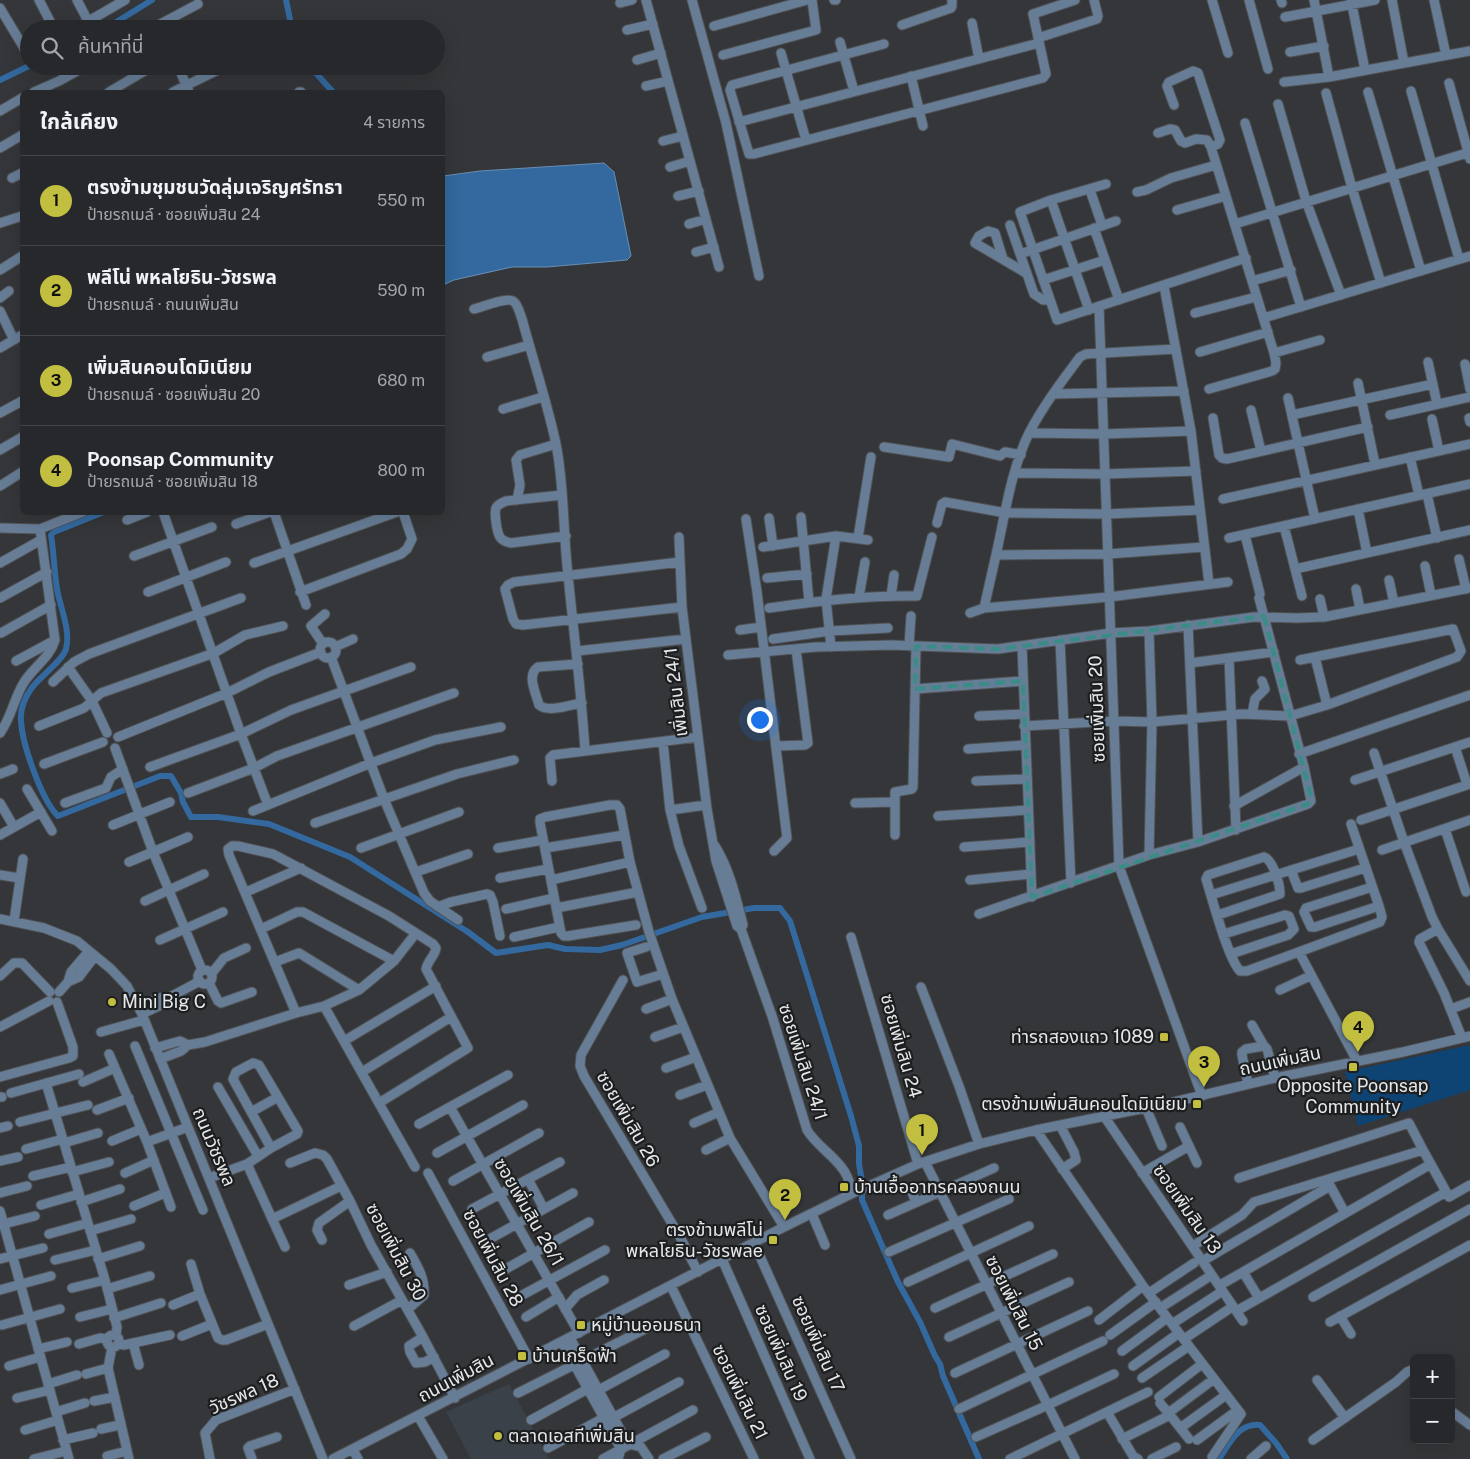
<!DOCTYPE html>
<html lang="th">
<head>
<meta charset="utf-8">
<style>
	:root { --surface:#27282b; --page:#2f3033; --text:#f1f3f6; --muted:#a4a6a9; --line:#434447; --accent:#c1be40 }
	body { margin:0; font-family:"Public Sans","Noto Sans Thai",sans-serif; background:var(--page); color:var(--text) }
	.controls { position:absolute; right:15px; bottom:15px; display:grid; overflow:hidden; border-radius:8px; box-shadow:0 5px 20px #0002 }
	.controls button { width:45px; height:45px; display:grid; place-items:center; padding:0; border:0; border-bottom:1px solid var(--line); background:var(--surface); color:var(--text); font:25px sans-serif }
	.you { position:absolute; left:759px; top:719px; width:18px; height:18px; margin:-12px; border:4px solid #fff; border-radius:50%; background:#1a73e8; box-shadow:0 0 0 8px #1a73e833 }
	.badge { display:grid; place-items:center; width:32px; height:32px; border-radius:50%; background:var(--accent); color:#111; font-size:16px; font-weight:700 }
	.pin { position:absolute; translate:-50% -41px; filter:drop-shadow(0 1px 2px #0008) }
	.pin::after { content:''; position:absolute; top:26px; width:18px; height:15px; background:inherit; clip-path:polygon(0 0,100% 0,50% 100%) }
	.list { margin:0; padding:0; list-style:none }
	h2 { display:flex; justify-content:space-between; align-items:center; height:65px; margin:0; padding:0 20px; font-size:21px }
	h2 small { font-size:16px; font-weight:400; color:var(--muted) }
	.list li { display:grid; grid-template-columns:32px 1fr auto; gap:15px; align-items:center; box-sizing:border-box; height:90px; padding:0 20px; border-top:1px solid var(--line) }
	.list b { display:block; font-size:19px; white-space:nowrap }
	.list p { margin:0; font-size:16px; white-space:nowrap; color:var(--muted) }
	.list em { font-size:16px; font-style:normal; color:var(--muted) }
	.icon { flex:none; width:28px; height:28px; fill:none; stroke:currentColor; stroke-width:2; stroke-linecap:round; stroke-linejoin:round }
	.map { position:relative; flex:none; width:1470px; height:1459px; overflow:hidden }
	.search { position:absolute; background:var(--surface); box-shadow:0 5px 20px #0002; left:20px; top:20px; width:425px; height:55px; display:flex; align-items:center; gap:12px; box-sizing:border-box; padding:0 18px; border-radius:28px; color:var(--muted); font-size:19px }
	.panel { position:absolute; background:var(--surface); box-shadow:0 5px 20px #0002; left:20px; top:90px; width:425px; height:425px; border-radius:8px }
	.map>svg:first-child { display:block }
	.built { fill:#3a4149 }
	.green { fill:#0e4474 }
	.water { fill:#33699e; stroke:#698fb4 }
	.lines { fill:none; stroke-linecap:round; stroke-linejoin:round }
	.canal { stroke:#33699e; stroke-width:6 }
	.minor-casing { stroke:#505255; stroke-width:11 }
	.minor { stroke:#677d96; stroke-width:9 }
	.marked { fill:none; stroke:#3a8d87; stroke-width:4; stroke-dasharray:10 6; stroke-linejoin:round }
	.poi-dot { fill:#c1be40; stroke:#1c1e1f; stroke-width:2 }
	.labels { text-anchor:middle; stroke-width:4.5; stroke-linejoin:round; paint-order:stroke }
	.street-label { font-size:18px; fill:#e6e7e9; stroke:#1c1e1f }
	.poi-label { font-size:18px; fill:#e6e7e9; stroke:#1c1e1f; text-anchor:start }
</style>
</head>
<body>
<div class="map">
<svg width="1470" height="1459" viewBox="0 0 1470 1459">
	<rect width="100%" height="100%" fill="#343639"/>
	<!-- built -->
	<path class="built" d="M509 1384 549 1459H471L446 1412Z"/>
	<!-- green -->
	<path class="green" d="M1470 1045V1090L1358 1126 1345 1072Z"/>
	<!-- water -->
	<path class="water" d="M604 163 614 172 631 256 627 260 547 267H512L454 280 443 285V176L480 171Z"/>
	<g class="lines">
		<!-- canal -->
		<path class="canal" d="M286 0 292 29
			M105 29 152 0
			M307 66 314 71 333 92
			M0 80 29 66
			M104 512 54 532 51 535C54 553 54 571 57 589 60 607 71 630 66 649 62 662 39 677 31 689 24 699 20 710 21 721 22 744 42 801 58 816L160 776H171L181 793 183 802 191 817H218L269 824 350 857 468 932 496 953 548 945 565 949 600 950 622 945 702 917 754 908H780L790 921 851 1116 859 1146V1164L862 1181V1200L898 1282 920 1322 935 1356 940 1364 943 1376 979 1459
			M1219 1459C1230 1443 1238 1423 1260 1425L1276 1443 1287 1459"/>
		<!-- minor casing -->
		<g class="minor-casing">
			<path id="minor" d="M39 0 54 29
				M77 0 88 21
				M646 0 719 267
				M692 0 726 123 759 276
				M834 0H836
				M1212 0 1228 53
				M1249 0 1268 69
				M1281 0 1282 3
				M1314 0 1329 77
				M1351 0 1365 70
				M1392 0 1404 63
				M1434 0 1446 55
				M620 3 632 0
				M0 8 27 53
				M1285 17 1375 0
				M972 23 979 59
				M902 25 951 8 952 6V0
				M714 26 807 0
				M75 29 125 0
				M151 29 198 4
				M627 30 653 24
				M1038 38 1097 19 1098 16 1094 0
				M840 42 854 91
				M884 44 732 85 730 90 749 154H754L1043 78 1046 74 1033 14 1075 0
				M1290 52 1324 46
				M781 53 806 140
				M723 55 816 30 812 0
				M637 60 661 53
				M178 66 189 92
				M911 76 923 126
				M1284 82 1329 77 1470 51
				M1449 83 1470 159
				M646 86 668 81
				M1411 91 1459 259
				M34 92 59 81 86 66
				M109 92 153 66
				M173 92 226 66
				M299 92H301
				M1368 92 1421 271
				M1326 93 1352 188 1381 283
				M1278 104 1306 201 1341 295
				M1174 105 1167 86 1169 82 1193 71 1198 73 1220 140 1218 144 1211 147
				M0 111 22 98
				M739 122 1039 43
				M1245 123 1301 307
				M1158 133 1170 129 1175 130 1181 141 1185 143 1196 139 1207 140 1211 147 1274 353 1276 363 1275 369 1272 371 1209 389
				M663 141 683 136
				M0 148 22 135
				M670 167 690 161
				M12 178 22 173
				M1106 184 1051 200 1020 212 1057 320 1246 258
				M1090 190 1102 225
				M1137 192 1146 190 1171 178 1216 165
				M678 196 699 191
				M1051 200 1089 310
				M1177 210 1226 196
				M0 223 22 216
				M689 224 706 219
				M1235 224 1470 152
				M1010 225 1034 294 1043 300H1049
				M1094 228 1119 300
				M696 252 714 247
				M1020 254 1116 221
				M1003 259 995 233 988 231 979 236 975 243 1026 273
				M0 270 22 256
				M1043 280 1105 260
				M1252 281 1291 270
				M1164 286 1191 431 1209 584
				M0 298 9 291
				M1099 306 1119 866 1202 1096
				M474 309C482 307 507 297 513 301 518 304 520 314 522 319 533 360 547 402 556 444 564 484 563 525 567 565 573 627 581 688 585 750
				M0 311 14 340
				M1195 313 1256 297
				M1267 317 1470 256
				M0 348 22 335
				M1200 352 1268 332
				M1274 353 1320 340
				M487 357 529 345
				M1428 362 1436 399
				M1465 364 1470 389
				M1358 383 1375 464
				M1053 394 1184 391
				M1288 398 1315 519
				M503 409 543 397
				M1251 410 1261 451
				M0 413 22 401
				M1292 415 1433 384
				M1390 415 1470 397
				M1213 418 1219 455 1222 458 1227 459 1368 427
				M1469 418 1470 422
				M1432 419 1439 451
				M1029 433 1104 434 1191 431
				M884 447 949 457 952 444 1000 456 1005 452 1021 455
				M0 450 22 437
				M1410 457 1419 495
				M1015 473 1105 474 1196 471
				M0 486 22 472
				M1427 494 1437 538
				M562 495 506 501C502 503 498 504 496 508 494 513 497 533 500 537 502 541 507 542 511 543L566 536
				M1223 499 1470 444
				M517 500 520 485 516 460 520 455 556 444
				M1358 509 1367 553
				M163 512 241 734 268 805
				M274 512 306 605
				M801 517 809 602
				M769 518 773 546
				M746 519 757 592 787 838 774 851
				M127 520 147 512
				M937 523 942 504 945 502 1006 513 1107 514 1200 510
				M236 524 270 512
				M1284 526 1302 596
				M0 528 40 529 83 512
				M1245 535 1260 594
				M679 537 682 607 707 809 716 861 737 926 741 929 772 1016 807 1130C816 1145 832 1154 842 1168 848 1175 850 1184 853 1193
				M858 538 871 457
				M1229 538 1470 484
				M763 547 836 536
				M996 555C1005 515 1011 470 1029 433 1043 406 1062 381 1080 357L1086 354 1176 349
				M134 556 212 527
				M1459 559 1466 589
				M680 562 514 582 508 585 505 589 513 619 516 624 523 625 682 607
				M0 563 41 540
				M254 563 397 512
				M1425 566 1431 595
				M1295 569 1470 530
				M767 578 807 574
				M1389 580 1394 603
				M1356 589 1360 609
				M148 592 226 562
				M300 592 401 554 407 549 412 539 403 512
				M891 596 894 575
				M859 597 865 562
				M0 598 47 572
				M1320 599 1324 617
				M769 608C819 601 867 595 917 596L932 537
				M984 608 996 555 1108 554 1204 547
				M970 613 984 608 1109 597 1228 582
				M1188 625 1198 842
				M740 630 761 627
				M1149 631 1152 722 1149 855
				M1 633 51 605
				M773 639 830 631 888 628
				M1060 640 1071 883
				M320 650a8 8 0 1 1 16 0a8 8 0 1 1-16 0Z
				M323 644 311 626 325 614
				M909 646 911 616
				M1022 646 1032 897
				M335 647 353 639
				M831 647 826 599 836 536 868 540
				M577 651 686 639
				M728 655 816 647 891 645 998 649 1111 633 1149 631 1254 617 1297 618 1324 617 1470 588
				M331 657 384 799 424 893 430 901 458 920
				M1315 657 1327 705
				M1229 658 1236 830
				M16 661 55 640
				M1190 663 1274 652
				M578 664 538 667C526 675 536 693 539 705 548 713 570 705 582 703
				M68 667 92 701 107 733
				M53 682 74 662 89 654 241 598
				M915 689 1023 681
				M1252 714 1255 699 1265 689 1262 681
				M979 716 1024 714
				M39 726 84 708 101 693 214 653 245 635 283 626
				M1024 726 1114 721 1152 722 1242 714 1290 716 1327 705 1457 657 1461 651 1453 629 1300 660
				M0 733C11 718 14 699 23 684 32 668 50 658 55 640L40 529
				M118 737 227 693 269 672 321 652
				M663 742 670 810 679 846 702 908
				M776 746 805 745 808 743 796 649
				M1455 747 1467 784
				M115 748 153 852 202 970
				M968 749 1025 745
				M1374 753 1404 842 1432 917 1438 929 1470 981
				M1299 754 1470 695
				M44 764 103 742
				M150 767 241 734 291 710 411 667
				M0 774 13 769
				M1355 780 1470 742
				M552 781 550 758 553 755 698 737
				M976 781 1027 779
				M27 789 52 831
				M188 793 254 768 277 756 454 693
				M0 803 14 827
				M65 803 106 788 111 777 123 769
				M855 803 895 802
				M1234 806 1304 767
				M670 810 706 805
				M253 811 371 763 435 740 501 727
				M938 816 1028 810
				M1361 820 1470 784
				M315 823 457 774 514 760
				M113 825 170 802
				M1445 829 1466 892
				M0 835 41 812
				M895 835V792L912 789 913 787 916 646
				M715 846C730 870 736 898 743 925L741 929
				M964 847 1030 842
				M361 848 459 812
				M498 848 543 840
				M545 848 624 835
				M1382 850 1470 820
				M129 862 188 837
				M1291 870 1298 888H1301L1365 868
				M416 872 468 854
				M0 875 19 878
				M500 878 548 869
				M551 880 630 862
				M970 880 1031 874
				M1372 887 1306 908 1304 912 1311 927H1315L1379 906
				M246 892 301 868
				M1211 895 1359 849
				M145 901 204 874
				M438 907 451 902 487 894 490 895 493 902 500 936
				M556 908 638 892
				M506 909 554 898
				M979 914 1149 855 1198 842 1308 804 1311 801 1304 767 1259 598
				M1218 915 1280 894C1280 884 1273 860 1264 857L1208 875 1206 879C1212 898 1228 959 1240 971H1247L1380 922 1382 917 1379 906 1351 824
				M0 919 44 928 77 941 111 969 127 986 142 1014 323 1459
				M14 921 23 859
				M636 925 568 936H564L561 933 540 823V819L545 817 610 805H617L620 809 630 862 649 932 672 999 730 1138 784 1227
				M261 929 297 912H303L394 961
				M1438 929 1420 939 1419 942 1444 993 1462 1038
				M1224 934 1285 915 1289 916 1294 929 1288 935 1231 954
				M514 937 559 927
				M851 937 918 1164
				M160 940 223 912
				M646 947 627 953 637 982 663 974
				M1299 952 1357 1061
				M275 962 299 953 359 990
				M198 977a7 7 0 1 1 14 0a7 7 0 1 1-14 0Z
				M212 973 224 958 246 948
				M0 976 14 963H22L50 992
				M623 980 581 1055 580 1066 584 1076 680 1237 698 1272
				M68 982 71 972 89 951
				M209 983 218 1001 221 1003 252 992
				M921 987 959 1086 979 1144
				M1280 990 1310 976
				M59 992 68 982 79 977 95 956
				M324 1006 415 1167
				M138 1007 159 998 170 997
				M646 1009 672 999
				M1451 1009 1470 1002
				M296 1013 229 855 228 849 232 846H238L273 854 389 916 433 944 436 948C435 956 428 960 426 969L468 1048 379 1103
				M142 1014 163 1004 170 997 200 981
				M1252 1025 1264 1046
				M0 1027 49 1001
				M101 1032 144 1020
				M655 1037 683 1027
				M344 1041 436 986
				M135 1046 203 1210
				M155 1048 180 1041 188 1045
				M109 1054 147 1142 171 1207
				M160 1059 181 1051 188 1045 205 1042 296 1013 324 1006 359 990 394 961 416 933
				M666 1068 696 1057
				M362 1072 451 1017
				M0 1077 69 1058 73 1056V1047L57 1002
				M83 1082 115 1068
				M46 1083 105 1280 117 1327 116 1335
				M1248 1084 1242 1055V1052L1246 1049 1264 1046 1267 1049 1275 1078
				M218 1087 258 1156
				M11 1093 79 1074
				M680 1095 707 1085
				M0 1097H2
				M450 1107 579 1333
				M1146 1108 1162 1146
				M97 1110 129 1098
				M251 1112 278 1097
				M1104 1116 1243 1321
				M20 1122 88 1105
				M694 1123 719 1112
				M419 1124 508 1075
				M1060 1125 1074 1152 1076 1160 1062 1169
				M1180 1127 1189 1146
				M0 1128 8 1126
				M1036 1130 1143 1286 1241 1414 1212 1457
				M112 1141 141 1129
				M147 1142 188 1127
				M64 1143 98 1133
				M26 1149 63 1139
				M706 1150 730 1138
				M437 1153 523 1105
				M0 1161 18 1157
				M925 1162 1075 1459
				M290 1163 315 1153 323 1155 327 1159 350 1201 371 1245 423 1337 455 1398
				M247 1164 285 1247
				M72 1172 109 1162
				M125 1173 154 1160
				M428 1173 529 1359
				M1142 1173 1189 1146 1197 1163
				M33 1176 71 1167
				M209 1178 247 1164 271 1148 297 1134 298 1131 259 1065 253 1063 236 1072 233 1079 271 1148
				M1239 1178 1409 1123 1423 1150
				M528 1179 544 1209
				M1327 1180 1345 1213
				M453 1181 539 1133
				M911 1190 916 1202
				M0 1193 27 1186
				M81 1202 120 1189
				M41 1205 79 1194
				M134 1206 165 1193
				M472 1209 560 1162
				M0 1211 69 1459
				M812 1214 825 1245
				M888 1215 994 1168
				M272 1219 341 1186
				M0 1225 35 1216
				M90 1231 131 1219
				M49 1234 88 1223
				M322 1240 317 1230 319 1223 350 1201
				M486 1241 573 1193
				M754 1243 851 1459
				M1196 1244 1242 1215 1254 1202 1423 1150 1449 1197 1470 1185
				M889 1252 1009 1199
				M0 1259 43 1248
				M98 1259 140 1246
				M722 1259 810 1459
				M1206 1259 1330 1186
				M55 1260 96 1250
				M191 1264 200 1294 218 1338 222 1340H226L268 1324
				M504 1270 589 1222
				M1243 1272 1259 1298
				M908 1282 1029 1226
				M1222 1284 1431 1164
				M349 1285 387 1272
				M671 1286 754 1459
				M72 1288 105 1280
				M107 1289 150 1276
				M0 1290 51 1276
				M1149 1293 1194 1263
				M1313 1297 1470 1209
				M517 1298 605 1250
				M173 1305 200 1294
				M935 1308 1053 1254
				M1160 1308 1207 1278
				M408 1309 424 1295C425 1278 418 1267 410 1253
				M565 1309 577 1295 604 1280
				M1240 1309 1446 1192
				M1340 1316 1351 1334
				M80 1317 112 1309
				M526 1317 559 1297
				M114 1318 161 1303
				M1099 1320 1143 1286
				M1330 1322 1470 1245
				M1172 1324 1218 1294
				M2 1325 60 1309
				M354 1326 402 1300
				M107 1341a6 6 0 1 1 12 0a6 6 0 1 1-12 0Z
				M1110 1335 1156 1302
				M182 1336 212 1324
				M423 1337 409 1346 410 1352 416 1363 425 1362 434 1357
				M949 1337 1069 1282
				M570 1338 628 1444
				M1184 1339 1229 1309
				M562 1342 621 1449 618 1459
				M133 1343 139 1365
				M79 1344 100 1338 107 1339
				M119 1344 124 1345 170 1335
				M112 1347 108 1368 129 1459
				M38 1349 67 1342
				M1122 1351 1167 1318
				M9 1366 40 1357
				M1133 1366 1179 1333
				M955 1373 1088 1311
				M86 1374 108 1368
				M1142 1378 1189 1346
				M1317 1380 1345 1418
				M48 1384 77 1375
				M595 1392 665 1354
				M518 1393 651 1326
				M1159 1397 1202 1364
				M17 1398 50 1390
				M94 1401 115 1397
				M959 1409 1103 1341
				M1171 1411 1214 1379
				M1451 1411 1470 1425
				M56 1412 85 1403
				M1107 1412 1133 1456 1138 1459
				M1170 1415 1189 1439
				M418 1416 443 1459
				M531 1420 593 1386
				M609 1420 679 1382
				M1183 1426 1226 1395
				M101 1429 120 1425
				M25 1430 58 1420
				M976 1437 1048 1405 1114 1374
				M1122 1439 1170 1415 1160 1403
				M63 1440 93 1433
				M1197 1440 1238 1410
				M1313 1440 1396 1382 1407 1372 1414 1369
				M629 1444 641 1447 649 1459
				M548 1448 609 1415
				M353 1450 358 1459
				M107 1456 127 1451
				M34 1459 66 1451
				M210 1459 205 1433 216 1420 295 1389
				M252 1459 248 1448 250 1446 277 1437
				M333 1459 784 1227 853 1193 918 1164 979 1144 1036 1130 1165 1104 1275 1078 1403 1052 1470 1036
				M603 1459 693 1410
				M663 1459 706 1437
				M1010 1459 1148 1392
				M1152 1459 1176 1447
				M1251 1459 1266 1446"/>
		</g>
		<!-- minor -->
		<use href="#minor" class="minor"/>
	</g>
	<!-- marked area -->
	<path class="marked" d="M1264 616 1311 797 1308 804 1032 897 1023 681 915 689 916 646 998 649Z"/>
	<!-- markers -->
	<g class="poi-dot">
		<circle cx="112" cy="1002" r="5"/>
		<rect x="1159" y="1032" width="10" height="10" rx="2.5"/>
		<rect x="1348" y="1062" width="10" height="10" rx="2.5"/>
		<rect x="1192" y="1099" width="10" height="10" rx="2.5"/>
		<rect x="839" y="1182" width="10" height="10" rx="2.5"/>
		<rect x="768" y="1235" width="10" height="10" rx="2.5"/>
		<rect x="576" y="1320" width="10" height="10" rx="2.5"/>
		<rect x="517" y="1351" width="10" height="10" rx="2.5"/>
		<circle cx="498" cy="1436" r="5"/>
	</g>
	<g class="labels">
		<!-- street labels -->
		<g class="street-label">
			<text transform="translate(676 692) rotate(-97)" y="6">เพิ่มสิน 24/1</text>
			<text transform="translate(1097 709) rotate(-92)" y="6">ซอยเพิ่มสิน 20</text>
			<text transform="translate(901 1046) rotate(74)" y="6">ซอยเพิ่มสิน 24</text>
			<text transform="translate(1280 1061) rotate(-12)" y="6">ถนนเพิ่มสิน</text>
			<text transform="translate(803 1062) rotate(72)" y="6">ซอยเพิ่มสิน 24/1</text>
			<text transform="translate(628 1119) rotate(60)" y="6">ซอยเพิ่มสิน 26</text>
			<text transform="translate(214 1147) rotate(67)" y="6">ถนนวัชรพล</text>
			<text transform="translate(1187 1209) rotate(55)" y="6">ซอยเพิ่มสิน 13</text>
			<text transform="translate(529 1212) rotate(60)" y="6">ซอยเพิ่มสิน 26/1</text>
			<text transform="translate(396 1252) rotate(62)" y="6">ซอยเพิ่มสิน 30</text>
			<text transform="translate(493 1258) rotate(62)" y="6">ซอยเพิ่มสิน 28</text>
			<text transform="translate(1014 1303) rotate(63)" y="6">ซอยเพิ่มสิน 15</text>
			<text transform="translate(818 1344) rotate(66)" y="6">ซอยเพิ่มสิน 17</text>
			<text transform="translate(781 1353) rotate(66)" y="6">ซอยเพิ่มสิน 19</text>
			<text transform="translate(456 1378) rotate(-28)" y="6">ถนนเพิ่มสิน</text>
			<text transform="translate(740 1392) rotate(64)" y="6">ซอยเพิ่มสิน 21</text>
			<text transform="translate(244 1394) rotate(-24)" y="6">วัชรพล 18</text>
		</g>
		<!-- poi labels -->
		<g class="poi-label">
			<text x="122" y="1008">Mini Big C</text>
			<text x="1154" y="1043" text-anchor="end">ท่ารถสองแถว 1089</text>
			<text x="1353" y="1092" text-anchor="middle">Opposite Poonsap<tspan x="1353" dy="21">Community</tspan></text>
			<text x="1187" y="1110" text-anchor="end">ตรงข้ามเพิ่มสินคอนโดมิเนียม</text>
			<text x="854" y="1193">บ้านเอื้ออาทรคลองถนน</text>
			<text x="763" y="1236" text-anchor="end">ตรงข้ามพลีโน่<tspan x="763" dy="21">พหลโยธิน-วัชรพลe</tspan></text>
			<text x="591" y="1331">หมู่บ้านออมธนา</text>
			<text x="532" y="1362">บ้านเกร็ดฟ้า</text>
			<text x="508" y="1442">ตลาดเอสทีเพิ่มสิน</text>
		</g>
	</g>
</svg>
<div class="controls">
<button>+</button>
<button>−</button>
</div>
<div class="you"></div>
<div class="pin badge" style="left:922px;top:1155px">1</div>
<div class="pin badge" style="left:785px;top:1220px">2</div>
<div class="pin badge" style="left:1204px;top:1087px">3</div>
<div class="pin badge" style="left:1358px;top:1052px">4</div>
<div class="search"><svg class="icon" aria-label="search" viewBox="0 0 24 24"><circle cx="10" cy="10" r="6"/><path d="M15 15l6 6"/></svg>ค้นหาที่นี่</div>
<section class="panel">
<h2>ใกล้เคียง<small>4 รายการ</small></h2>
<ul class="list">
<li><span class="badge">1</span><div><b>ตรงข้ามชุมชนวัดลุ่มเจริญศรัทธา</b><p>ป้ายรถเมล์ · ซอยเพิ่มสิน 24</p></div><em>550 m</em></li>
<li><span class="badge">2</span><div><b>พลีโน่ พหลโยธิน-วัชรพล</b><p>ป้ายรถเมล์ · ถนนเพิ่มสิน</p></div><em>590 m</em></li>
<li><span class="badge">3</span><div><b>เพิ่มสินคอนโดมิเนียม</b><p>ป้ายรถเมล์ · ซอยเพิ่มสิน 20</p></div><em>680 m</em></li>
<li><span class="badge">4</span><div><b>Poonsap Community</b><p>ป้ายรถเมล์ · ซอยเพิ่มสิน 18</p></div><em>800 m</em></li>
</ul>
</section>
</div>
</body>
</html>
